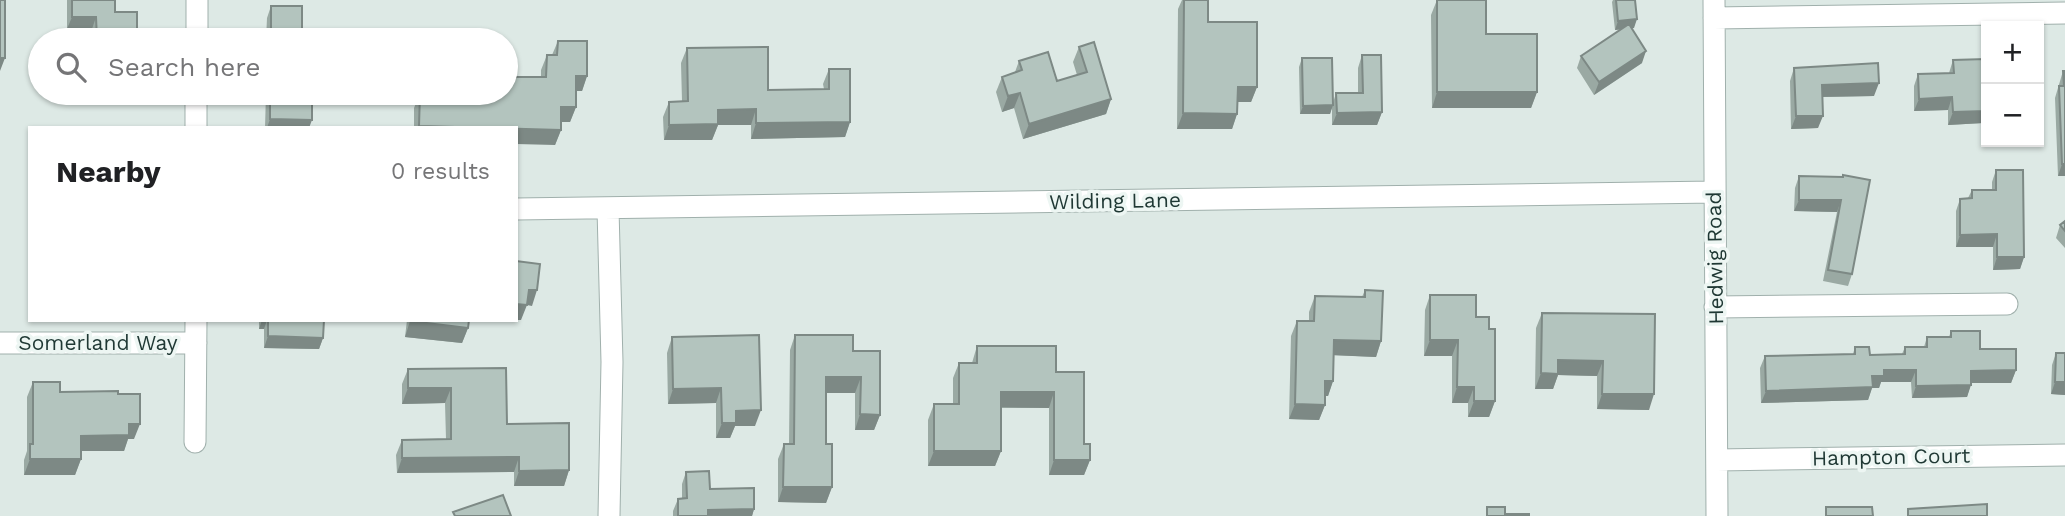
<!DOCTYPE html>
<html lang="en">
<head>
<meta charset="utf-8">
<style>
	:root { --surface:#fff; --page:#f6f6f6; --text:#202124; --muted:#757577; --line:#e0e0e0 }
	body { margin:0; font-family:"Work Sans",sans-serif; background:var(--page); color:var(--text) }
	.controls { position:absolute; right:21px; top:21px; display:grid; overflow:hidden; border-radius:0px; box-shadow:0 2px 5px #0004 }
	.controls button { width:63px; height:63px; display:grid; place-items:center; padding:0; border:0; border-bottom:2px solid var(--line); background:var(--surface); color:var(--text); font:35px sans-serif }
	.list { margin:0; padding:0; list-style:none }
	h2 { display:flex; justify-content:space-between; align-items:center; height:91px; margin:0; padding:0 28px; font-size:30px }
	h2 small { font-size:23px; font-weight:400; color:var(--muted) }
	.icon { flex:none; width:38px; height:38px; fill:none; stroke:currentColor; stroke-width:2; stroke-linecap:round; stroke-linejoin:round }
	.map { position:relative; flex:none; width:2065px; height:516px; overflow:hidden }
	.search { position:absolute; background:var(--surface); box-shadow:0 2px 5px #0004; left:28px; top:28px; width:490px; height:77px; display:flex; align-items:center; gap:18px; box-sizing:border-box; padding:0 24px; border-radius:38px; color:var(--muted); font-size:26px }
	.panel { position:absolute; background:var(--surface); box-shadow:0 2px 5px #0004; left:28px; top:126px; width:490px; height:196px; border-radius:0px }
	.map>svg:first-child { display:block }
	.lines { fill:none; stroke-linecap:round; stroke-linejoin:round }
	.minor-casing { stroke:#a0b0ac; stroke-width:23 }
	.minor { stroke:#fff; stroke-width:21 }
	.wall { fill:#9aa9a3 }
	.shaded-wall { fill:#7d8985 }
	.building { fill:#b3c4be; stroke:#7d8985; stroke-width:2 }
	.labels { text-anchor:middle; stroke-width:7; stroke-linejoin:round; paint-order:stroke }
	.street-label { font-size:21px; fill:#1f3834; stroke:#edf6f3 }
</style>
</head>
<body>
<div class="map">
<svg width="2065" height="516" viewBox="0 0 2065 516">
	<rect width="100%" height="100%" fill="#dde9e5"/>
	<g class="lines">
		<!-- minor casing -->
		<g class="minor-casing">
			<path id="minor" d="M1714 0 1717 516
				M1714 18 2065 13
				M197 40V0
				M196 128V93
				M516 209 1714 192
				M608 209 612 362 609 516
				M1715 307 2007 304
				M0 343H196
				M195 442 196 320
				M1717 460 2065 455"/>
		</g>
		<!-- minor -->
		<use href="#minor" class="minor"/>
	</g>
	<!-- wall -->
	<path class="wall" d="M67 0H115V12L137 40H92V29H67Z
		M1182 0H1208V22L1257 87 1251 102H1238L1237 114 1232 129H1177L1178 9Z
		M1437 0 1486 34 1537 92 1531 108H1432L1431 15Z
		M1613 0H1635L1634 28H1631L1642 63 1594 95 1577 68 1581 56 1621 29 1615 30 1612 2Z
		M271 6 302 40H266L267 18Z
		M558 41 587 76 582 91H576V107L570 122H561V130L555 145 516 128H414V108L420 93H506L541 77V70L547 55H552Z
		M1079 47 1111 99 1106 114 1023 139 1014 108 1002 112 996 92 1002 77 1015 72 1019 61 1057 81 1077 75 1073 62Z
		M687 48 768 90 824 89 823 84 829 69 850 122 845 137 751 139V125H718L712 140H664L663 117 669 102 682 101 681 63Z
		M1362 55 1382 112 1377 125H1332V107L1330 114H1300L1299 67 1302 58 1333 103 1336 93H1358V68Z
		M1986 59V114L1983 123 1948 125V110L1914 111V86L1918 74 1949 73 1953 60Z
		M1794 68 1874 96 1822 97 1818 128 1791 129 1790 81Z
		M2063 71H2065V176H2058L2055 98Z
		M266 93H312L309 128H265Z
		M1996 170 2024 257 2020 269 1993 270V247H1956V211L1960 199 1968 198 1972 190H1992V182Z
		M1799 176 1842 177 1852 274 1848 286 1823 281 1837 212 1794 211 1795 188Z
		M2065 221V248L2056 238 2060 225Z
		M1365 290 1381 341 1376 357 1334 355 1333 381 1328 396H1325V405L1319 420 1289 419 1291 336 1297 321H1309V312L1315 296 1362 297Z
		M1430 295 1476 317 1489 329 1495 401 1489 417H1468V403H1452V356H1424L1425 310Z
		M1542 313 1655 314 1649 410 1597 409V376L1558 375 1553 389H1535L1536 328Z
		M259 320H324L323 338 319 349 264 348V329H259Z
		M407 320H469L468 328 462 343 405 337Z
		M1951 331 2016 370 2011 383H1971L1967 397 1912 398 1911 382H1881L1879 388H1872L1868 400 1761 403 1760 368 1765 356 1853 354 1855 347 1870 355 1902 354 1905 347H1924L1927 337H1949Z
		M795 335 853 351 880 415 874 430H855V393H826V444L832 487 826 503 778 502V459L784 444H789L790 350Z
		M672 337 755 426H735L730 438H716V403L668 404 667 353Z
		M977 346 1056 372 1090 460 1084 475H1049V408H1001V451L995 466H928V420L934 404H953V378L959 363H972Z
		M2056 353 2065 395 2051 394 2052 365Z
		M506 368 507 424 569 470 564 486H514V472L397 473 396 455 402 440 446 439 445 403 402 404V384L408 369Z
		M33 382 60 392 118 394 134 439H128L124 451H81V459L75 475H24V460L27 451V397Z
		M686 472 710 489 754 509 752 516H673V511L678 499H682V484Z"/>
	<!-- shaded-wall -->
	<path class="shaded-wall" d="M72 17H96L92 29H67Z
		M1637 19 1634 28 1615 30 1618 21Z
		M1646 51 1642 63 1594 95 1599 82Z
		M0 58H5L0 71Z
		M576 76H587L582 91H571Z
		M1879 83 1874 96 1817 97 1822 85Z
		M1238 87H1257L1251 102H1232Z
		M1437 92H1537L1531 108H1432Z
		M1020 93 1014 108 1002 112 1008 96Z
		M1952 97 1948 110 1914 111 1919 99Z
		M1111 99 1106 114 1023 139 1029 124Z
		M1333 105 1330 114H1300L1303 106Z
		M561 107H576L570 122H555Z
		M756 109 751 125H718L712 140H664L669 125 718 110Z
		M1986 111 1983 123 1948 125 1953 112Z
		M1382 112 1377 125H1332L1337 113Z
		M1183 113 1237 114 1232 129H1177Z
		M1796 116H1823L1818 128 1791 129Z
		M270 119 312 120 309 128H267Z
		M850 122 845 137 751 139 756 123Z
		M419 126 488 128H418Z
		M516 129 561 130 555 145 516 144Z
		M2062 164H2065V176H2058Z
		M1799 200H1841L1837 212 1794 211Z
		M1997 234 1993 247H1956L1960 235Z
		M1997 257H2024L2020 269 1993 270Z
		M529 290H537L532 306 527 305 521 320H516V304Z
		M262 320H267L264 329H259Z
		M410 321 468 328 462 343 405 337Z
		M268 336 323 338 319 349 264 348Z
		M1334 340 1381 341 1376 357 1329 355Z
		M1430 340H1458L1452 356H1424Z
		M1558 360 1603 361 1597 376 1558 375 1553 389H1535L1541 373Z
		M1884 370H1916L1911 382H1881L1879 388H1872L1868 400 1761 403 1766 391 1872 376Z
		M2016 370 2011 383H1967L1971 371Z
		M826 377H861L855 393H821Z
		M1325 381H1333L1328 396H1320Z
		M2055 382H2065V395L2051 394Z
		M1971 385 1967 397 1912 398 1916 386Z
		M1457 387H1474L1468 403H1452Z
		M408 388H451L445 403 402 404Z
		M721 388 716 403 668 404 673 389Z
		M1001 392H1054L1049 408 995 407Z
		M1602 394H1654L1649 410 1597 409Z
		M1474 401H1495L1489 417H1468Z
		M1295 404 1325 405 1319 420 1289 419Z
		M761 410 755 426H735L730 438H716L722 423 736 411Z
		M860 414 880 415 874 430H855Z
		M129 424H140L134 439H128L124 451H75L81 436Z
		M934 451H1001L995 466H928Z
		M519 457 514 472 397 473 402 458Z
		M30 459H81L75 475H24Z
		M1054 460H1090L1084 475H1049Z
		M569 470 564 486H514L519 471Z
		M783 487H832L826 503 778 502Z
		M754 509 752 516H706L708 510Z"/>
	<!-- building -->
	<path class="building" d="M0 0H5V58H0Z
		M72 0H115V12H137V40H97L96 17H72Z
		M1184 0H1208V22H1257V87H1238L1237 114 1183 113Z
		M1437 0H1486V34H1537V92H1437Z
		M1616 0H1635L1637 19 1618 21Z
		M271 6H302V40H271Z
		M1629 24 1646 51 1599 82 1581 56Z
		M558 41H587V76H576V107H561V130L419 126 420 93H506V77H546L547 55H557Z
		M1094 42 1111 99 1029 124 1020 93 1008 96 1002 77 1022 70 1019 61 1048 52 1057 81 1087 72 1079 47Z
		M768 47V90L829 89V69H850V122L756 123V109L718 110V124L669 125V102L688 101 687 48Z
		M1362 55H1381L1382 112 1337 113 1336 93H1363Z
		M1302 58H1332L1333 105 1303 106Z
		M1986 59V111L1953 112 1952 97 1919 99 1918 74 1954 73 1953 60Z
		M1878 63 1879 83 1822 85 1823 116H1796L1794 68Z
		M2063 71H2065V164H2062L2059 86H2064Z
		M270 93H312V120L270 119Z
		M1996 170H2023L2024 257H1997V234L1960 235V199L1972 198V190H1996Z
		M1843 175 1870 180 1852 274 1828 270 1841 200H1799V176L1843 177Z
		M2065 221V231L2060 225Z
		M516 261 540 264 537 290H529L527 305 516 304Z
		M1365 290 1383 291 1381 341 1334 340 1333 381H1325V405L1295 404 1297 321H1314L1315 296 1365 297Z
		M1430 295H1476V317H1489V329H1495V401H1474V387H1457L1458 340H1430Z
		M1542 313 1655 314 1654 394H1602L1603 361 1558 360V374L1541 373Z
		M268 320H324L323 338 268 336Z
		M410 320H469L468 328 410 321Z
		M1951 331H1980V349H2016V370L1971 371V385L1916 386V370H1884V376H1872L1873 387 1766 391 1765 356 1855 354V347H1869L1870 355 1905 354V347H1927V337H1951Z
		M759 335 761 410 736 411V423H722L721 388 673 389 672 337Z
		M795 335H853V351H880V415L860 414 861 377H826V444H832V487H783L784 444H794Z
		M977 346H1056V372H1084V444H1090V460H1054V392H1001V451H934V404H959V363H977Z
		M2056 353H2065V382H2055Z
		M506 368 507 424 569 423V470L519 471V457L402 458V440L451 439V388H408V369Z
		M33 382H60V392L118 391V394H140V424H129V435L81 436V459H30V444H33Z
		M709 471 710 489 754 488V509L708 510V516H678V499L687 498 686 472Z
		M503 495 511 516H455L453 512Z
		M1987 504V516H1908V509Z
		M1487 507H1505V514H1529V516H1487Z
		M1826 507H1872L1873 516H1826Z"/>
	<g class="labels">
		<!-- street labels -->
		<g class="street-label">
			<text transform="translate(1115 201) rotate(-1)" y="7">Wilding Lane</text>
			<text transform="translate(1715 258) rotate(-91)" y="7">Hedwig Road</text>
			<text x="98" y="350">Somerland Way</text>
			<text transform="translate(1891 457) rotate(-1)" y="7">Hampton Court</text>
		</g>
	</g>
</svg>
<div class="controls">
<button>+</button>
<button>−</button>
</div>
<div class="search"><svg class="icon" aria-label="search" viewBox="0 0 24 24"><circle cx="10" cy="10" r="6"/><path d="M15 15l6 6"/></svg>Search here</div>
<section class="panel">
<h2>Nearby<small>0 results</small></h2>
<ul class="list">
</ul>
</section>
</div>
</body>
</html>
